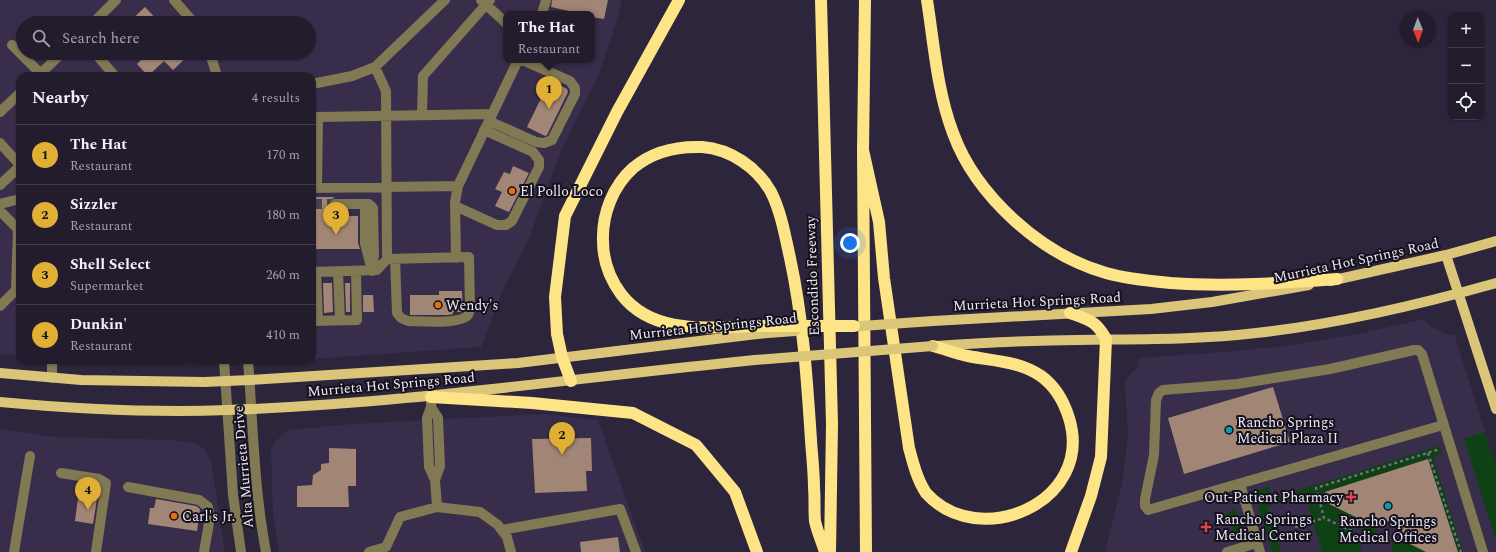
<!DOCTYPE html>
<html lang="en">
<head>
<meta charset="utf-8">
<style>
	:root { --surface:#221c2d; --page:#2a2535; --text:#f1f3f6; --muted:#a2a1aa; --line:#3f3a49; --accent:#e1af34 }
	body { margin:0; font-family:Spectral,serif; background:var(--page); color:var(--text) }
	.controls { position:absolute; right:12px; top:12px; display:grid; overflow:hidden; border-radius:8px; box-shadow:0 1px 3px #0004 }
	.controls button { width:36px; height:36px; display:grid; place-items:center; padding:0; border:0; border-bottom:1px solid var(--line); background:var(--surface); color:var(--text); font:20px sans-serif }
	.compass { position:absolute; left:1400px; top:12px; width:36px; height:36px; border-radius:50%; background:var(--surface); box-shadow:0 1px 3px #0004; rotate:179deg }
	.you { position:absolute; left:850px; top:243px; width:14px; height:14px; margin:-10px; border:3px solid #fff; border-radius:50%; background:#1a73e8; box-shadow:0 0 0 6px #1a73e833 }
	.badge { display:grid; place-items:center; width:26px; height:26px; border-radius:50%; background:var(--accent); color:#111; font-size:13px; font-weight:700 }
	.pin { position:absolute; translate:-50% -33px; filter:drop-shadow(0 1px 2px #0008) }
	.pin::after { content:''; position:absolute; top:21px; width:14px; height:12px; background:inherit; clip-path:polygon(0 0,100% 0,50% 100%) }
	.popup { position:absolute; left:503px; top:11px; width:92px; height:52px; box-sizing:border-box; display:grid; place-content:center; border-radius:8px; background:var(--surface); filter:drop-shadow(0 1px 3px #0005); font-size:13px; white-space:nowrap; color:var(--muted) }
	.popup b { font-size:15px; color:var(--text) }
	.popup::after { content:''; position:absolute; left:50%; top:100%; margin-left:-8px; border:8px solid transparent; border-top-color:var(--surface) }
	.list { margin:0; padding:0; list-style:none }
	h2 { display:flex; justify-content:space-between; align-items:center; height:52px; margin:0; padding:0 16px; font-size:17px }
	h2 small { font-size:13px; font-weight:400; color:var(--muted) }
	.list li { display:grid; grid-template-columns:26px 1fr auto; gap:12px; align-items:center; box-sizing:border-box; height:60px; padding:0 16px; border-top:1px solid var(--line) }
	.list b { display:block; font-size:15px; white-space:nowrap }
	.list p { margin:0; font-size:13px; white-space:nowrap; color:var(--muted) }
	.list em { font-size:13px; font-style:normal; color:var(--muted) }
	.icon { flex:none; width:22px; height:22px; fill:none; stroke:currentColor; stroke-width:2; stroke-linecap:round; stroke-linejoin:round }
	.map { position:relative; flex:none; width:1496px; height:552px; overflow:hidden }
	.search { position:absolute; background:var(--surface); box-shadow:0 1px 3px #0004; left:16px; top:16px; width:300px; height:44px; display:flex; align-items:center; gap:10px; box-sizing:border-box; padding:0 14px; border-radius:22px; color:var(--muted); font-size:15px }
	.panel { position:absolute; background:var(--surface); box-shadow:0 1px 3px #0004; left:16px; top:72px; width:300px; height:292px; border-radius:12px }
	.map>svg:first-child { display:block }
	.built { fill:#382e4b; fill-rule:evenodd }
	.green { fill:#0e4113 }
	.building { fill:#a28675 }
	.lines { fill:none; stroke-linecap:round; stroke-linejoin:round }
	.minor-tunnel { stroke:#4a4258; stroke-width:10; stroke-dasharray:10 5; stroke-linecap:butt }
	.path { stroke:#746d82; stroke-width:2.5; stroke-dasharray:3 3; stroke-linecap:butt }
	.minor { stroke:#817854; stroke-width:10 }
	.major { stroke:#dac579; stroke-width:10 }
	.highway { stroke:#fde487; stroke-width:12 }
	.major-bridge { stroke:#dac579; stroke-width:10 }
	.highway-bridge { stroke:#fde487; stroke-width:12 }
	.food-dot { fill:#e8710a; stroke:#14111b; stroke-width:1.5 }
	.culture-dot { fill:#0f9aa8; stroke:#14111b; stroke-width:1.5 }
	.health-dot { fill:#e0444e; stroke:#14111b; stroke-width:1.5 }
	.labels { text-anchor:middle; stroke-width:4; stroke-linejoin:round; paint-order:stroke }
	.poi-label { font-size:14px; fill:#eee9f9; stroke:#14111b; text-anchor:start }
	.street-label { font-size:14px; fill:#eee9f9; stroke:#14111b }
</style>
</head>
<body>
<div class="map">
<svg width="1496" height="552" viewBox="0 0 1496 552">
	<rect width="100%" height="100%" fill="#2d253c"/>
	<!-- built -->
	<path class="built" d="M0 0H622L615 27 598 76 558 158 529 239 505 285 481 347 312 359V76H20V356L0 354ZM506 14H592V60H506ZM23 23H309V53H23Z
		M1424 319 1427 324 1448 335 1454 334 1496 466V552H1105L1122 485 1128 436 1125 381 1139 365 1138 358 1214 353 1285 346 1358 334Z
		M72 360H199L196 365Z
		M543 414 598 420 645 552H279L273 513 271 450 277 440 288 430 353 424Z
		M0 429 55 437 169 440 193 443 202 447 211 460 225 552H0Z"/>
	<!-- green -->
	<path class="green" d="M1485 432 1496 466V541L1464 439Z
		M1440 446 1442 454 1433 457 1463 552H1458L1428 459 1325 492 1327 503 1374 526 1380 540 1354 527 1348 538 1360 545 1362 549 1357 552H1322L1305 495 1267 507 1281 552H1272L1256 497 1258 490 1269 487 1273 498Z
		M1236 509 1243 534 1242 537 1236 542 1227 512Z
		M1402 540 1426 552H1393L1391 543Z"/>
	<!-- building -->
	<path class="building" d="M552 0H608L604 19 592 17V14H583L551 7Z
		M145 7 160 23H128Z
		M134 53H191L173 70 164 61 148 76 137 64 141 60Z
		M550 80 567 89 568 92 547 135 545 136 527 127Z
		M513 166 529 173 509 212 495 206 502 192 495 189 504 172 510 174Z
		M312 197H335L330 200 329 204 331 209 335 210V216H358V243L360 249H312Z
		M323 283H332L333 312 324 313Z
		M345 283H350V312H346Z
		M439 291H462L463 311 461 312H453V314L448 315H410V295H439Z
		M363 295H373L374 312H363Z
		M1273 387 1290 442 1184 474 1168 418Z
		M591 438 592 471H586L587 491 535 493 532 439Z
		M329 448 356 449V486H348L349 507H297V486L312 485 313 475 321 470V464L329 463Z
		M1428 459 1458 552H1426L1402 540 1397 518 1374 526 1327 503 1325 492Z
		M80 483 99 486 93 524 75 521Z
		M156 499 196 506 200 509 197 531 148 524 150 508H154Z
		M618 537 620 552H581L580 542Z"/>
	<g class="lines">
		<!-- minor-tunnel -->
		<path class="minor-tunnel" d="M312 204H335"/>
		<!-- path -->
		<path class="path" d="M1428 453 1461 552
			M1295 527 1324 518
			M1352 531 1324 518 1316 488 1440 449"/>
		<!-- minor -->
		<path class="minor" d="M174 0 194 23
			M481 0 506 23
			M542 14 546 0
			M93 23 116 0
			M12 45 43 76
			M95 53 113 74 109 76
			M210 53 217 76
			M38 76 62 53
			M312 84 352 76 375 67 445 0
			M0 112 20 93
			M422 115 423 76 490 0
			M489 121 536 142 544 143 552 140 575 94V88L570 81 522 60
			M0 143 20 165
			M0 185 20 166
			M312 188 458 186 518 60
			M317 188 318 117 492 114
			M0 204 20 199
			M335 204H369L373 208 374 255 372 271
			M365 204V243L370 263
			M455 206 497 225H506L512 221 539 167V160L533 152 484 130
			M0 211 18 229 16 290 0 306
			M456 258 455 202 458 186
			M387 259 469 257 470 309C469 311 469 314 468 315 460 325 420 321 408 321L401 318 397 313 395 259
			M312 272 377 270 387 259 386 91 375 67
			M316 272 318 321
			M338 272 340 320
			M312 321 357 320 356 271
			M52 360V378
			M224 360 233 495 241 552
			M248 360C253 424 254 489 266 552
			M431 397V407L427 418 429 467 435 480 437 507
			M431 407 438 418 440 466 435 480
			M1443 425 1148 510 1145 506V499L1154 455 1156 400 1159 393 1163 390 1237 384 1330 369 1414 350H1418L1422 354 1483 552
			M61 473 99 479 106 483 96 552
			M1240 484 1260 552
			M128 487 199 500 208 507 210 517 204 552
			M502 530 620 509 636 552
			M14 552 30 456
			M369 552 386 547 400 517 437 507 480 512 498 525 507 537 511 552
			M1227 552 1257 543"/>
		<!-- major -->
		<path class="major" d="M1446 255 1496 409
			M1330 281 1446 255 1496 241
			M933 321 1151 309 1212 302 1309 285
			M936 346C983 343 1031 340 1078 340 1138 339 1197 340 1256 333 1338 324 1418 305 1496 283
			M0 373 81 380 204 382 250 380 518 363 757 334
			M0 402C76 409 152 413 228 410 405 404 580 377 755 360"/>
		<!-- highway -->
		<path class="highway" d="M821 0 832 424 830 552
			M865 0 863 150 866 552
			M927 0C934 44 937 91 953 133 965 166 987 195 1013 219 1039 243 1071 263 1106 273 1127 279 1150 281 1171 283 1227 287 1282 283 1337 279
			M863 150 879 222 884 278 909 448C913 463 917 479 926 493 979 552 1095 502 1069 418 1064 402 1055 386 1041 376 1019 361 993 361 968 356 956 354 945 349 933 346
			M1070 313C1090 320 1096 321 1106 339L1101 457 1091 496 1071 552
			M757 326C710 327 653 336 621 294 610 279 603 260 603 241 602 214 613 186 633 168 652 152 677 146 702 147 730 149 757 167 771 192 781 212 785 235 790 258 803 318 807 379 811 440 812 456 814 472 814 488 815 499 814 510 815 521 817 531 822 542 825 552
			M571 381 562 357 557 334 555 297 565 216 617 112 679 0
			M431 397 532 403 633 413 696 445 735 492 757 552"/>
		<!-- major-bridge -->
		<path class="major-bridge" d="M847 327 933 321
			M757 334 795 331
			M755 360 933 346"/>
		<!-- highway-bridge -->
		<path class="highway-bridge" d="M757 326H854"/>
	</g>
	<!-- markers -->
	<g class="food-dot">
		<circle cx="512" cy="191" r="4"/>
		<circle cx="438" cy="305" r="4"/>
		<circle cx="174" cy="516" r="4"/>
	</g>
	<g class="culture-dot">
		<circle cx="1229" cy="430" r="4"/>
		<circle cx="1388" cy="506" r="4"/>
	</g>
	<g class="health-dot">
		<path d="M1349 491h4v4h4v4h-4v4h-4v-4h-4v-4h4z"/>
		<path d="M1204 521h4v4h4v4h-4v4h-4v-4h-4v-4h4z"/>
	</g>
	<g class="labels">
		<!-- poi labels -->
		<g class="poi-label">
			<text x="520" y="196">El Pollo Loco</text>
			<text x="446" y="310">Wendy's</text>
			<text x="1237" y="427">Rancho Springs<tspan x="1237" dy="16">Medical Plaza II</tspan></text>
			<text x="1343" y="502" text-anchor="end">Out-Patient Pharmacy</text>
			<text x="182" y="521">Carl's Jr.</text>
			<text x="1215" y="524">Rancho Springs<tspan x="1215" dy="16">Medical Center</tspan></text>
			<text x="1388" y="526" text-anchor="middle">Rancho Springs<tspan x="1388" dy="16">Medical Offices</tspan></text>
		</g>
		<!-- street labels -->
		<g class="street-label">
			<text transform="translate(1356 260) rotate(-12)" y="5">Murrieta Hot Springs Road</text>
			<text transform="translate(812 276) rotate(-92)" y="5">Escondido Freeway</text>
			<text transform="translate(1037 301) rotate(-3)" y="5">Murrieta Hot Springs Road</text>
			<text transform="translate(713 326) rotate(-6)" y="5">Murrieta Hot Springs Road</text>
			<text transform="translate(391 384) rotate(-5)" y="5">Murrieta Hot Springs Road</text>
			<text transform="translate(243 467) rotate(-95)" y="5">Alta Murrieta Drive</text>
		</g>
	</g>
</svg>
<div class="controls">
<button>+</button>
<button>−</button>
<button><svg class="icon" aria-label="locate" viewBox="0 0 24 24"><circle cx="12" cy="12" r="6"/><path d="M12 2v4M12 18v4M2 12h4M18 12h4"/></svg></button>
</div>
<svg class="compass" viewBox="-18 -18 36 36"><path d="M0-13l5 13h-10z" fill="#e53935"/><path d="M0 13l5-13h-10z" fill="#a2a1aa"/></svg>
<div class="you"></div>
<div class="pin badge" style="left:549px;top:109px">1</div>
<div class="popup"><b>The Hat</b>Restaurant</div>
<div class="pin badge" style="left:562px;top:455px">2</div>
<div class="pin badge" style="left:336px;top:235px">3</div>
<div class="pin badge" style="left:88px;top:510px">4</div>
<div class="search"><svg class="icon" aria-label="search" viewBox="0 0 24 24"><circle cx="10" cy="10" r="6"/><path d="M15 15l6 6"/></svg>Search here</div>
<section class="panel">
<h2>Nearby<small>4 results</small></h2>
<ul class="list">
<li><span class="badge">1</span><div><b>The Hat</b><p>Restaurant</p></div><em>170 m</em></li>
<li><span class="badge">2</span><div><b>Sizzler</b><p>Restaurant</p></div><em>180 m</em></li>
<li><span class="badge">3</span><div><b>Shell Select</b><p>Supermarket</p></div><em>260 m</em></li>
<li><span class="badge">4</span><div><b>Dunkin'</b><p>Restaurant</p></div><em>410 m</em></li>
</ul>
</section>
</div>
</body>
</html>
